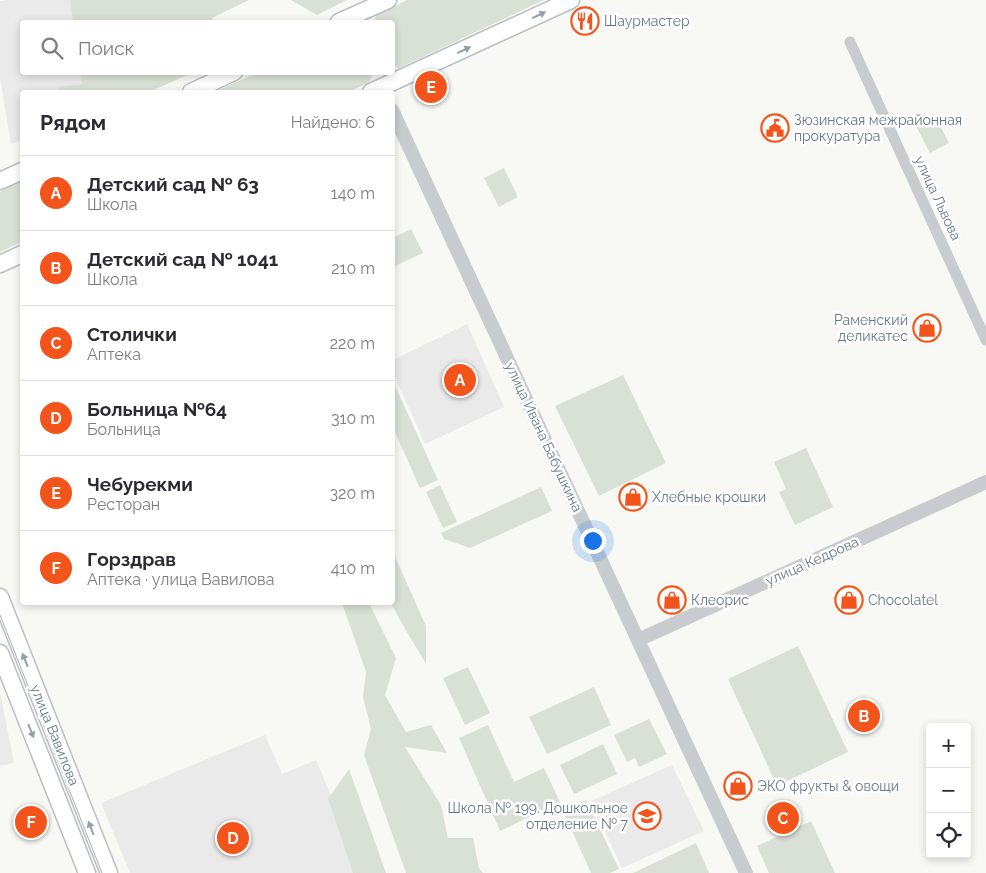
<!DOCTYPE html>
<html lang="ru">
<head>
<meta charset="utf-8">
<style>
	:root { --surface:#fff; --page:#f2f2f3; --text:#2b2b33; --muted:#7c7c81; --line:#e1e1e2; --accent:#f3541b }
	body { margin:0; font-family:Raleway,sans-serif; background:var(--page); color:var(--text) }
	.controls { position:absolute; right:15px; bottom:15px; display:grid; overflow:hidden; border-radius:5px; box-shadow:0 2px 8px #0003 }
	.controls button { width:45px; height:45px; display:grid; place-items:center; padding:0; border:0; border-bottom:1px solid var(--line); background:var(--surface); color:var(--text); font:25px sans-serif }
	.you { position:absolute; left:592px; top:540px; width:18px; height:18px; margin:-12px; border:4px solid #fff; border-radius:50%; background:#1a73e8; box-shadow:0 0 0 8px #1a73e833 }
	.badge { display:grid; place-items:center; width:32px; height:32px; border-radius:50%; background:var(--accent); color:#fff; font-size:16px; font-weight:700 }
	.pin { position:absolute; translate:-50% -50%; border:2px solid #fff; box-shadow:0 1px 5px #0006 }
	.list { margin:0; padding:0; list-style:none }
	h2 { display:flex; justify-content:space-between; align-items:center; height:65px; margin:0; padding:0 20px; font-size:21px }
	h2 small { font-size:16px; font-weight:400; color:var(--muted) }
	.list li { display:grid; grid-template-columns:32px 1fr auto; gap:15px; align-items:center; box-sizing:border-box; height:75px; padding:0 20px; border-top:1px solid var(--line) }
	.list b { display:block; font-size:19px; white-space:nowrap }
	.list p { margin:0; font-size:16px; white-space:nowrap; color:var(--muted) }
	.list em { font-size:16px; font-style:normal; color:var(--muted) }
	.icon { flex:none; width:28px; height:28px; fill:none; stroke:currentColor; stroke-width:2; stroke-linecap:round; stroke-linejoin:round }
	.map { position:relative; flex:none; width:986px; height:873px; overflow:hidden }
	.search { position:absolute; background:var(--surface); box-shadow:0 2px 8px #0003; left:20px; top:20px; width:375px; height:55px; display:flex; align-items:center; gap:12px; box-sizing:border-box; padding:0 18px; border-radius:5px; color:var(--muted); font-size:19px }
	.panel { position:absolute; background:var(--surface); box-shadow:0 2px 8px #0003; left:20px; top:90px; width:375px; height:515px; border-radius:5px }
	.map>svg:first-child { display:block }
	.built { fill:#e9eae9 }
	.green { fill:#d9e1d6 }
	.lines { fill:none; stroke-linecap:round; stroke-linejoin:round }
	.secondary-casing { stroke:#babfc4; stroke-width:19 }
	.minor { stroke:#c8cccf; stroke-width:11 }
	.tertiary { stroke:#c8cccf; stroke-width:14 }
	.secondary { stroke:#fff; stroke-width:16 }
	.tram { stroke:#a8aeb4; stroke-width:1 }
	.oneway { fill:#93a0ac }
	.labels { text-anchor:middle; stroke-width:5; stroke-linejoin:round; paint-order:stroke }
	.poi-label { font-size:14px; fill:#657889; stroke:#fff; text-anchor:start }
	.street-label { font-size:14px; fill:#657889; stroke:#fff }
</style>
</head>
<body>
<div class="map">
<svg width="986" height="873" viewBox="0 0 986 873">
	<rect width="100%" height="100%" fill="#f8f9f5"/>
	<!-- built -->
	<path class="built" d="M8 0H70L73 22H22V72L80 73 82 84 59 87 58 92H22V140L11 144 0 77V1Z
		M467 324 504 407 425 444 393 372V360Z
		M0 692 14 763 0 766Z
		M265 735 282 774 316 760 364 873H130L101 803Z
		M672 765 704 831 622 868 591 801Z"/>
	<!-- green -->
	<path class="green" d="M70 0H249L212 18 213 22H73Z
		M291 0H347L317 15Z
		M407 0H544L399 68 393 66 392 22H374L376 16 378 14Z
		M80 73V72L192 73 149 92H58L59 87 82 84Z
		M257 73V72L373 73 370 81 368 83 348 92H214Z
		M934 114 949 143 930 153 915 124Z
		M504 168 518 197 499 207 484 178Z
		M22 181V242L0 252V192Z
		M411 229 423 253 393 267V238Z
		M623 375 666 463 599 496 555 406Z
		M392 379 438 480 420 488 393 428Z
		M806 448 833 507 795 525 779 492 786 489 774 462Z
		M440 485 457 522 443 528 426 492Z
		M541 487 552 511 470 548 444 539 441 533Z
		M393 552 426 626V664L401 622 391 603 392 602Z
		M342 603H369L396 658 385 695 406 732 431 725 447 753 405 747 441 805 448 838H473L479 868 483 873H406L364 755 371 729 363 697 366 672Z
		M798 646 848 752 777 786 728 679Z
		M468 667 490 713 465 725 443 678Z
		M594 687 611 725 547 754 529 717Z
		M649 719 667 754 639 767 635 758 627 762 614 735Z
		M488 725 514 782 544 768 560 802 500 831 459 738Z
		M603 744 617 774 574 794 560 765Z
		M349 769 386 873H353L328 799Z
		M586 800 619 869 610 873H591L563 811Z
		M811 821 835 873H769L757 846Z
		M696 843 709 873H633Z"/>
	<g class="lines">
		<!-- secondary casing -->
		<g class="secondary-casing">
			<path id="secondary" d="M339 22 388 0
				M191 92 234 72
				M371 92 571 0
				M0 181 22 171
				M0 264 22 254
				M0 597 109 873
				M0 653 87 873"/>
		</g>
		<!-- minor -->
		<path class="minor" d="M850 42 986 340"/>
		<!-- tertiary -->
		<path class="tertiary" d="M392 110 746 873
			M638 640 986 482"/>
		<!-- secondary -->
		<use href="#secondary" class="secondary"/>
		<!-- tram -->
		<path class="tram" d="M0 615 102 873"/>
	</g>
	<!-- one-way arrows -->
	<defs><path id="oneway-solid" d="M-6-.8H1V-3.2L6.5 0L1 3.2V.8H-6Z" transform="scale(1.25)"/></defs>
	<g class="oneway">
		<use href="#oneway-solid" transform="translate(539 15) rotate(-25)"/>
		<use href="#oneway-solid" transform="translate(464 50) rotate(-25)"/>
		<use href="#oneway-solid" transform="translate(25 660) rotate(-112)"/>
		<use href="#oneway-solid" transform="translate(31 731) rotate(68)"/>
		<use href="#oneway-solid" transform="translate(91 828) rotate(-111)"/>
	</g>
	<!-- icons -->
	<defs>
		<g id="restaurant-ring" transform="scale(1.4375)"><circle r="9.5" fill="#fff" stroke="#f3541b" stroke-width="1.5"/><path d="M-5-6h1v4h1v-4h1v4h1v-4h1v5L-1.5 .5V6h-2V.5L-5-1ZM5-6V6H3V1.5H1.5Q1.5-4 5-6Z" fill="#f3541b"/></g>
		<g id="civic-ring" transform="scale(1.4375)"><circle r="9.5" fill="#fff" stroke="#f3541b" stroke-width="1.5"/><path d="M-.6-6.5H3V-4.5H.6V-3L4-1V1h2V6H-6V1h2V-1L-.6-3ZM-1.2 2.5V6h2.4V2.5Z" fill="#f3541b"/></g>
		<g id="shop-ring" transform="scale(1.4375)"><circle r="9.5" fill="#fff" stroke="#f3541b" stroke-width="1.5"/><path d="M-5-2.5h2.3a2.7 3.5 0 0 1 5.4 0H5L5.5 6h-11ZM-1.5-2.5h3a1.5 2.3 0 0 0-3 0Z" fill="#f3541b"/></g>
		<g id="school-ring" transform="scale(1.4375)"><circle r="9.5" fill="#fff" stroke="#f3541b" stroke-width="1.5"/><path d="M0-5L7-2L0 1L-7-2ZM-4 1L0 2.5L4 1V4Q0 6-4 4Z" fill="#f3541b"/></g>
	</defs>
	<g fill-rule="evenodd">
		<use href="#restaurant-ring" x="585" y="21"/>
		<use href="#civic-ring" x="775" y="128"/>
		<use href="#shop-ring" x="927" y="328"/>
		<use href="#shop-ring" x="633" y="497"/>
		<use href="#shop-ring" x="672" y="600"/>
		<use href="#shop-ring" x="849" y="600"/>
		<use href="#shop-ring" x="738" y="786"/>
		<use href="#school-ring" x="647" y="816"/>
	</g>
	<g class="labels">
		<!-- poi labels -->
		<g class="poi-label">
			<text x="604" y="26">Шаурмастер</text>
			<text x="794" y="125">Зюзинская межрайонная<tspan x="794" dy="16">прокуратура</tspan></text>
			<text x="908" y="325" text-anchor="end">Раменский<tspan x="908" dy="16">деликатес</tspan></text>
			<text x="652" y="502">Хлебные крошки</text>
			<text x="691" y="605">Клеорис</text>
			<text x="868" y="605">Chocolatel</text>
			<text x="757" y="791">ЭКО фрукты &amp; овощи</text>
			<text x="628" y="813" text-anchor="end">Школа № 199. Дошкольное<tspan x="628" dy="16">отделение № 7</tspan></text>
		</g>
		<!-- street labels -->
		<g class="street-label">
			<text transform="translate(938 198) rotate(65)" y="5">улица Львова</text>
			<text transform="translate(544 437) rotate(65)" y="5">улица Ивана Бабушкина</text>
			<text transform="translate(812 561) rotate(-24)" y="5">улица Кедрова</text>
			<text transform="translate(55 735) rotate(68)" y="5">улица Вавилова</text>
		</g>
	</g>
</svg>
<div class="controls">
<button>+</button>
<button>−</button>
<button><svg class="icon" aria-label="locate" viewBox="0 0 24 24"><circle cx="12" cy="12" r="6"/><path d="M12 2v4M12 18v4M2 12h4M18 12h4"/></svg></button>
</div>
<div class="you"></div>
<div class="pin badge" style="left:460px;top:380px">A</div>
<div class="pin badge" style="left:864px;top:716px">B</div>
<div class="pin badge" style="left:783px;top:818px">C</div>
<div class="pin badge" style="left:233px;top:838px">D</div>
<div class="pin badge" style="left:431px;top:87px">E</div>
<div class="pin badge" style="left:31px;top:822px">F</div>
<div class="search"><svg class="icon" aria-label="search" viewBox="0 0 24 24"><circle cx="10" cy="10" r="6"/><path d="M15 15l6 6"/></svg>Поиск</div>
<section class="panel">
<h2>Рядом<small>Найдено: 6</small></h2>
<ul class="list">
<li><span class="badge">A</span><div><b>Детский сад № 63</b><p>Школа</p></div><em>140 m</em></li>
<li><span class="badge">B</span><div><b>Детский сад № 1041</b><p>Школа</p></div><em>210 m</em></li>
<li><span class="badge">C</span><div><b>Столички</b><p>Аптека</p></div><em>220 m</em></li>
<li><span class="badge">D</span><div><b>Больница №64</b><p>Больница</p></div><em>310 m</em></li>
<li><span class="badge">E</span><div><b>Чебурекми</b><p>Ресторан</p></div><em>320 m</em></li>
<li><span class="badge">F</span><div><b>Горздрав</b><p>Аптека · улица Вавилова</p></div><em>410 m</em></li>
</ul>
</section>
</div>
</body>
</html>
